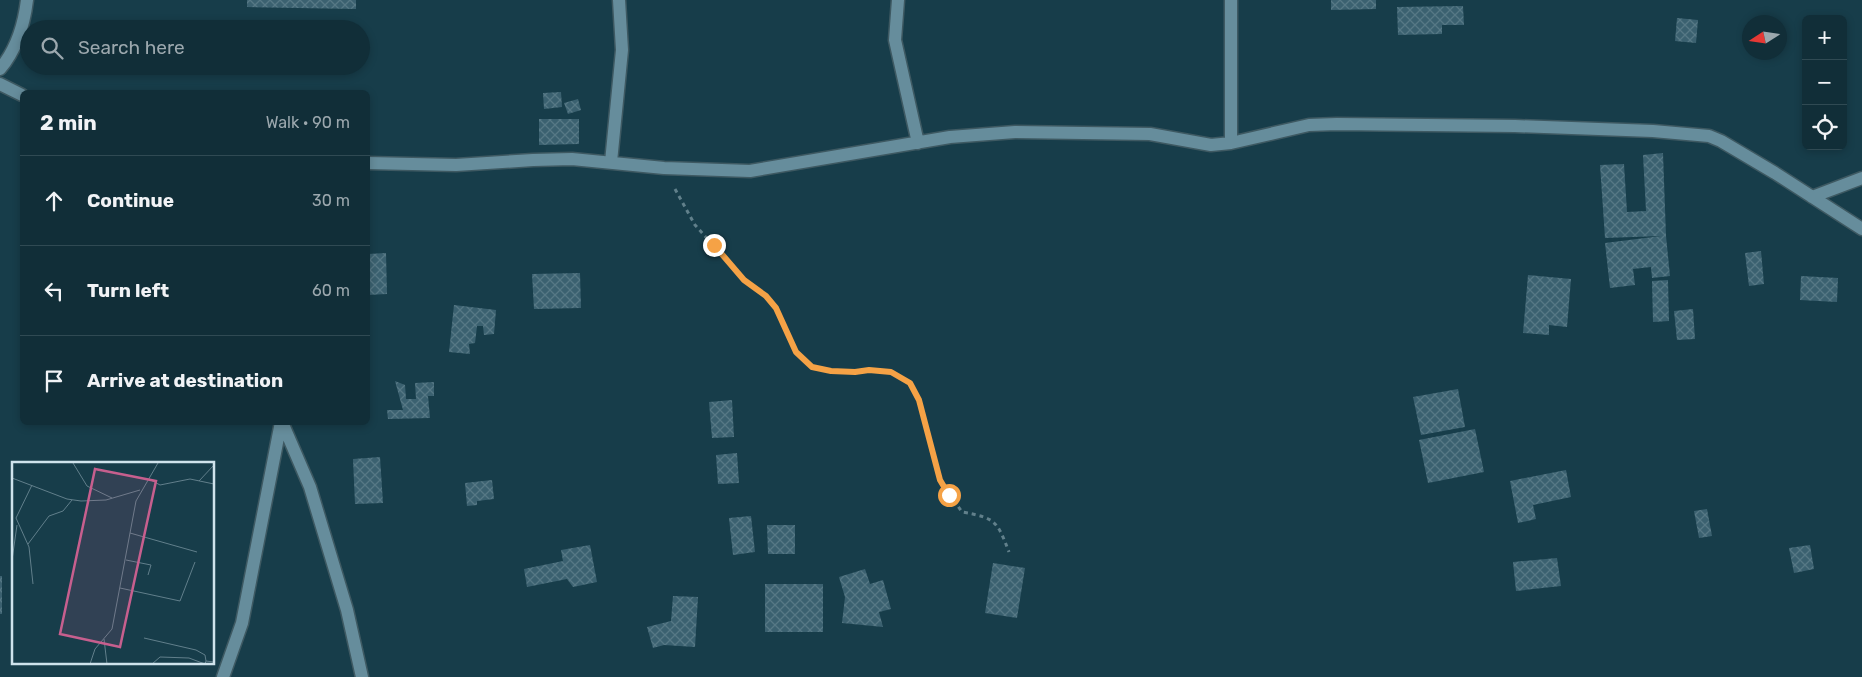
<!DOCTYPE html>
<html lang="en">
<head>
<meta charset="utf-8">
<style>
	:root { --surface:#112e38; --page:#1a3640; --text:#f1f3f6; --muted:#9ca8ae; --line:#304a53 }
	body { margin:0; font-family:Rubik,sans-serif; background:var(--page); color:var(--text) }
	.controls { position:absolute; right:15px; top:15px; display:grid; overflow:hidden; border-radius:8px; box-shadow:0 2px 8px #0003 }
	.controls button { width:45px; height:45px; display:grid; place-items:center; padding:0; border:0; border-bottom:1px solid var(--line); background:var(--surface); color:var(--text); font:25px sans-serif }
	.compass { position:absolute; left:1742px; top:15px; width:45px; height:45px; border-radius:50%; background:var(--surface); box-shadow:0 2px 8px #0003; rotate:258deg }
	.stop { position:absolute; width:15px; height:15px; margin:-11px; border:4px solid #f5a246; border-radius:50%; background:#fff }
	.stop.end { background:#f5a246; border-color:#fff; box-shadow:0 1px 5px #0008 }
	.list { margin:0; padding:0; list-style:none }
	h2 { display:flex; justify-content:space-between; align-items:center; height:65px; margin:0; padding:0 20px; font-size:21px }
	h2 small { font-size:16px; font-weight:400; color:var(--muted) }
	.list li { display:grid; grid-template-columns:32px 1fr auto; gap:15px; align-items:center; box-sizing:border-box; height:90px; padding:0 20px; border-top:1px solid var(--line) }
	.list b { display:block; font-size:19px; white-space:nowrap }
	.list em { font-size:16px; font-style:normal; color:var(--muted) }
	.icon { flex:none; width:28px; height:28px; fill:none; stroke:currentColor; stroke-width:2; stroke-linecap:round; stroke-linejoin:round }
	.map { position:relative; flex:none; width:1862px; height:677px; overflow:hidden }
	.search { position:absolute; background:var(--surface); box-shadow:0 2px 8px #0003; left:20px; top:20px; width:350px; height:55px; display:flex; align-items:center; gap:12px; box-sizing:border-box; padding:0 18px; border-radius:28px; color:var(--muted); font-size:19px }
	.panel { position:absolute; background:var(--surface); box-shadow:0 2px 8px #0003; left:20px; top:90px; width:350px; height:335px; border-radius:8px }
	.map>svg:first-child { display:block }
	.building { fill:url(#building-cross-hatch) }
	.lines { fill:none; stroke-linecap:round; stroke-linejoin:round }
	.street-casing { stroke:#3e5962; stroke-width:15 }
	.path { stroke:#61808b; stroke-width:3; stroke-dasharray:4 4; stroke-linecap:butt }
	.street { stroke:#668d9c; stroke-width:12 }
	.route { stroke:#f5a246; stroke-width:6 }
	.inset-road { fill:none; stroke:#617f8b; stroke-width:1 }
	.view { fill:#c75f8e; fill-opacity:0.15; stroke:#c75f8e; stroke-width:2.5 }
	.inset-edge { fill:none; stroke:#cfe3ec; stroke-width:2.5 }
</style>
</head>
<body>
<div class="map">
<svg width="1862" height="677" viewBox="0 0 1862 677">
	<defs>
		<pattern id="building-cross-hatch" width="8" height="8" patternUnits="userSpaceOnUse" patternTransform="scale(1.25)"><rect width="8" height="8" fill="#3b6170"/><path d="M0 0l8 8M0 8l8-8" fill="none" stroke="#567885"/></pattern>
	</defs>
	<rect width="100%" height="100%" fill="#173d4a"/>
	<!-- building -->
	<path class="building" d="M247 0H356V9L247 7Z
		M1331 0H1376V9L1331 10Z
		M1463 6 1464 25H1442V34L1398 35 1397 7Z
		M1677 18 1698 20 1696 43 1675 41Z
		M561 92 562 107 544 109 543 93Z
		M578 99 581 110 568 114 564 103Z
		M539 119H579V144L539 145Z
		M1663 153 1666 236 1670 276 1652 278 1651 267 1633 269 1635 285 1610 288 1605 243 1661 236 1605 238 1600 165 1624 164 1627 212 1646 211 1643 155Z
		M1761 251 1764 284 1749 286 1745 253Z
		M386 253 387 294 368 295V254Z
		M580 273 581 308 534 309 532 274Z
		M1528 275 1571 279 1567 327 1549 325V335L1523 333Z
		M1801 276 1838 278 1837 302 1800 300Z
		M1668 280 1669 321 1653 322 1652 281Z
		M454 305 496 310 494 334 484 335 483 326H477L475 343 469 344 470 354 449 352Z
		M1693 309 1695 339 1677 340 1674 311Z
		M395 381 405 385 406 399H416L415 383 434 382V396H428L430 418 388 419 387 410H403Z
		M1458 389 1465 427 1421 435 1413 397Z
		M732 400 734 437 712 438 709 402Z
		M1475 429 1484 472 1428 483 1419 440Z
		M737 453 739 483 718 484 716 455Z
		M380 457 383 503 355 504 353 459Z
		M1566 470 1571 497 1533 505 1536 519 1518 523 1510 481Z
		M492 480 494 499 477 501V505L467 506 465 483Z
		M1707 509 1712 536 1699 538 1694 511Z
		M751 516 755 552 733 555 729 518Z
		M767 525H795V554H768Z
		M590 545 597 582 573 587 567 579 527 587 524 569 563 561 561 550Z
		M1810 545 1814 569 1794 573 1789 548Z
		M1557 558 1561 586 1516 591 1513 562Z
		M993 563 1025 568 1017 618 985 613Z
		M865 569 870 584 883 580 891 609 879 612 883 627 842 623 845 597 839 577Z
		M0 576H2V614H0Z
		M765 584H823V632H765Z
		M673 596 698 597 695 647 664 645 653 648 647 627 671 621Z"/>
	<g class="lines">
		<!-- street casing -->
		<g class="street-casing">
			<path id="street" d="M898 0 895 40 918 143
				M0 69C16 50 24 25 27 0
				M0 84 22 95
				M1231 143V0
				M611 162 622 50 619 0
				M368 163 456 165 533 160 572 159 664 168 750 171 950 137 1015 132 1150 134 1211 145 1231 143 1309 125 1337 124 1515 126 1653 131 1709 136 1721 141 1775 173 1862 229
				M1812 197 1862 178
				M282 422 310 487 347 610 362 677
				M223 677 242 623 281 422"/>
		</g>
		<!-- path -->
		<path class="path" d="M675 189 695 225 744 280 766 296 776 308 796 352 812 367 831 371 855 372 869 370 891 372 910 383 919 400 940 480 962 512C996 518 997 521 1009 552"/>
		<!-- street -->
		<use href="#street" class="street"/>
	</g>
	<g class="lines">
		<!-- route -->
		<path class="route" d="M714 245 744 280 766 296 776 308 796 352 812 367 831 371 855 372 869 370 891 372 910 383 919 400 940 480 949 495"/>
	</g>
	<!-- overview -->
	<g transform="translate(12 462)">
		<rect width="202" height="202" fill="#173d4a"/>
		<path class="inset-road" d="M61 1 75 24 100 36M0 16 55 37 69 39 94 38 128 28M137 17 148 23 178 17 202 22M187 19 202 3M20 23 4 56 17 85 21 122M118 71 185 90M16 82 37 54 51 49 60 38M0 98 5 63M114 98 139 103 136 113M108 126 168 139 183 100M132 176 184 188 193 193 194 199 202 200M92 177 95 202M78 202 83 187 100 167 124 39 146 1M140 202 148 195 177 196 193 202 194 199"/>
		<path class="view" d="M83 7 144 19 108 185 48 172Z"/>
		<rect width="202" height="202" class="inset-edge"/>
	</g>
</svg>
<div class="controls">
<button>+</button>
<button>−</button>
<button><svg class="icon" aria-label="locate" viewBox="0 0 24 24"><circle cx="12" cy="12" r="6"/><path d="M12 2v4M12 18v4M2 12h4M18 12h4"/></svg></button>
</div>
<svg class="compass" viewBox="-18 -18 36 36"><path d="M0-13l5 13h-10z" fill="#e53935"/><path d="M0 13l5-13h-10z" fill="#9ca8ae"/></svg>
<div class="stop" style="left:949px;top:495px"></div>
<div class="stop end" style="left:714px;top:245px"></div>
<div class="search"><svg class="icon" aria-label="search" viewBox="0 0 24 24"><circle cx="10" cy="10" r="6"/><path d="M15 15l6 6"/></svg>Search here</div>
<section class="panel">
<h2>2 min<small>Walk · 90 m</small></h2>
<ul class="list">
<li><svg class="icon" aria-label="ahead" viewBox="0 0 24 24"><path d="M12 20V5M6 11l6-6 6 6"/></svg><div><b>Continue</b></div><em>30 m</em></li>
<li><svg class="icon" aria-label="left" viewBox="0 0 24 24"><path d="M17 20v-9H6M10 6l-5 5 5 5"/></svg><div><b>Turn left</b></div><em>60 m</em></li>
<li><svg class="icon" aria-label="arrive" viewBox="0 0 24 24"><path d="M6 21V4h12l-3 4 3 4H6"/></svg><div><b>Arrive at destination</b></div></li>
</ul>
</section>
</div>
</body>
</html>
